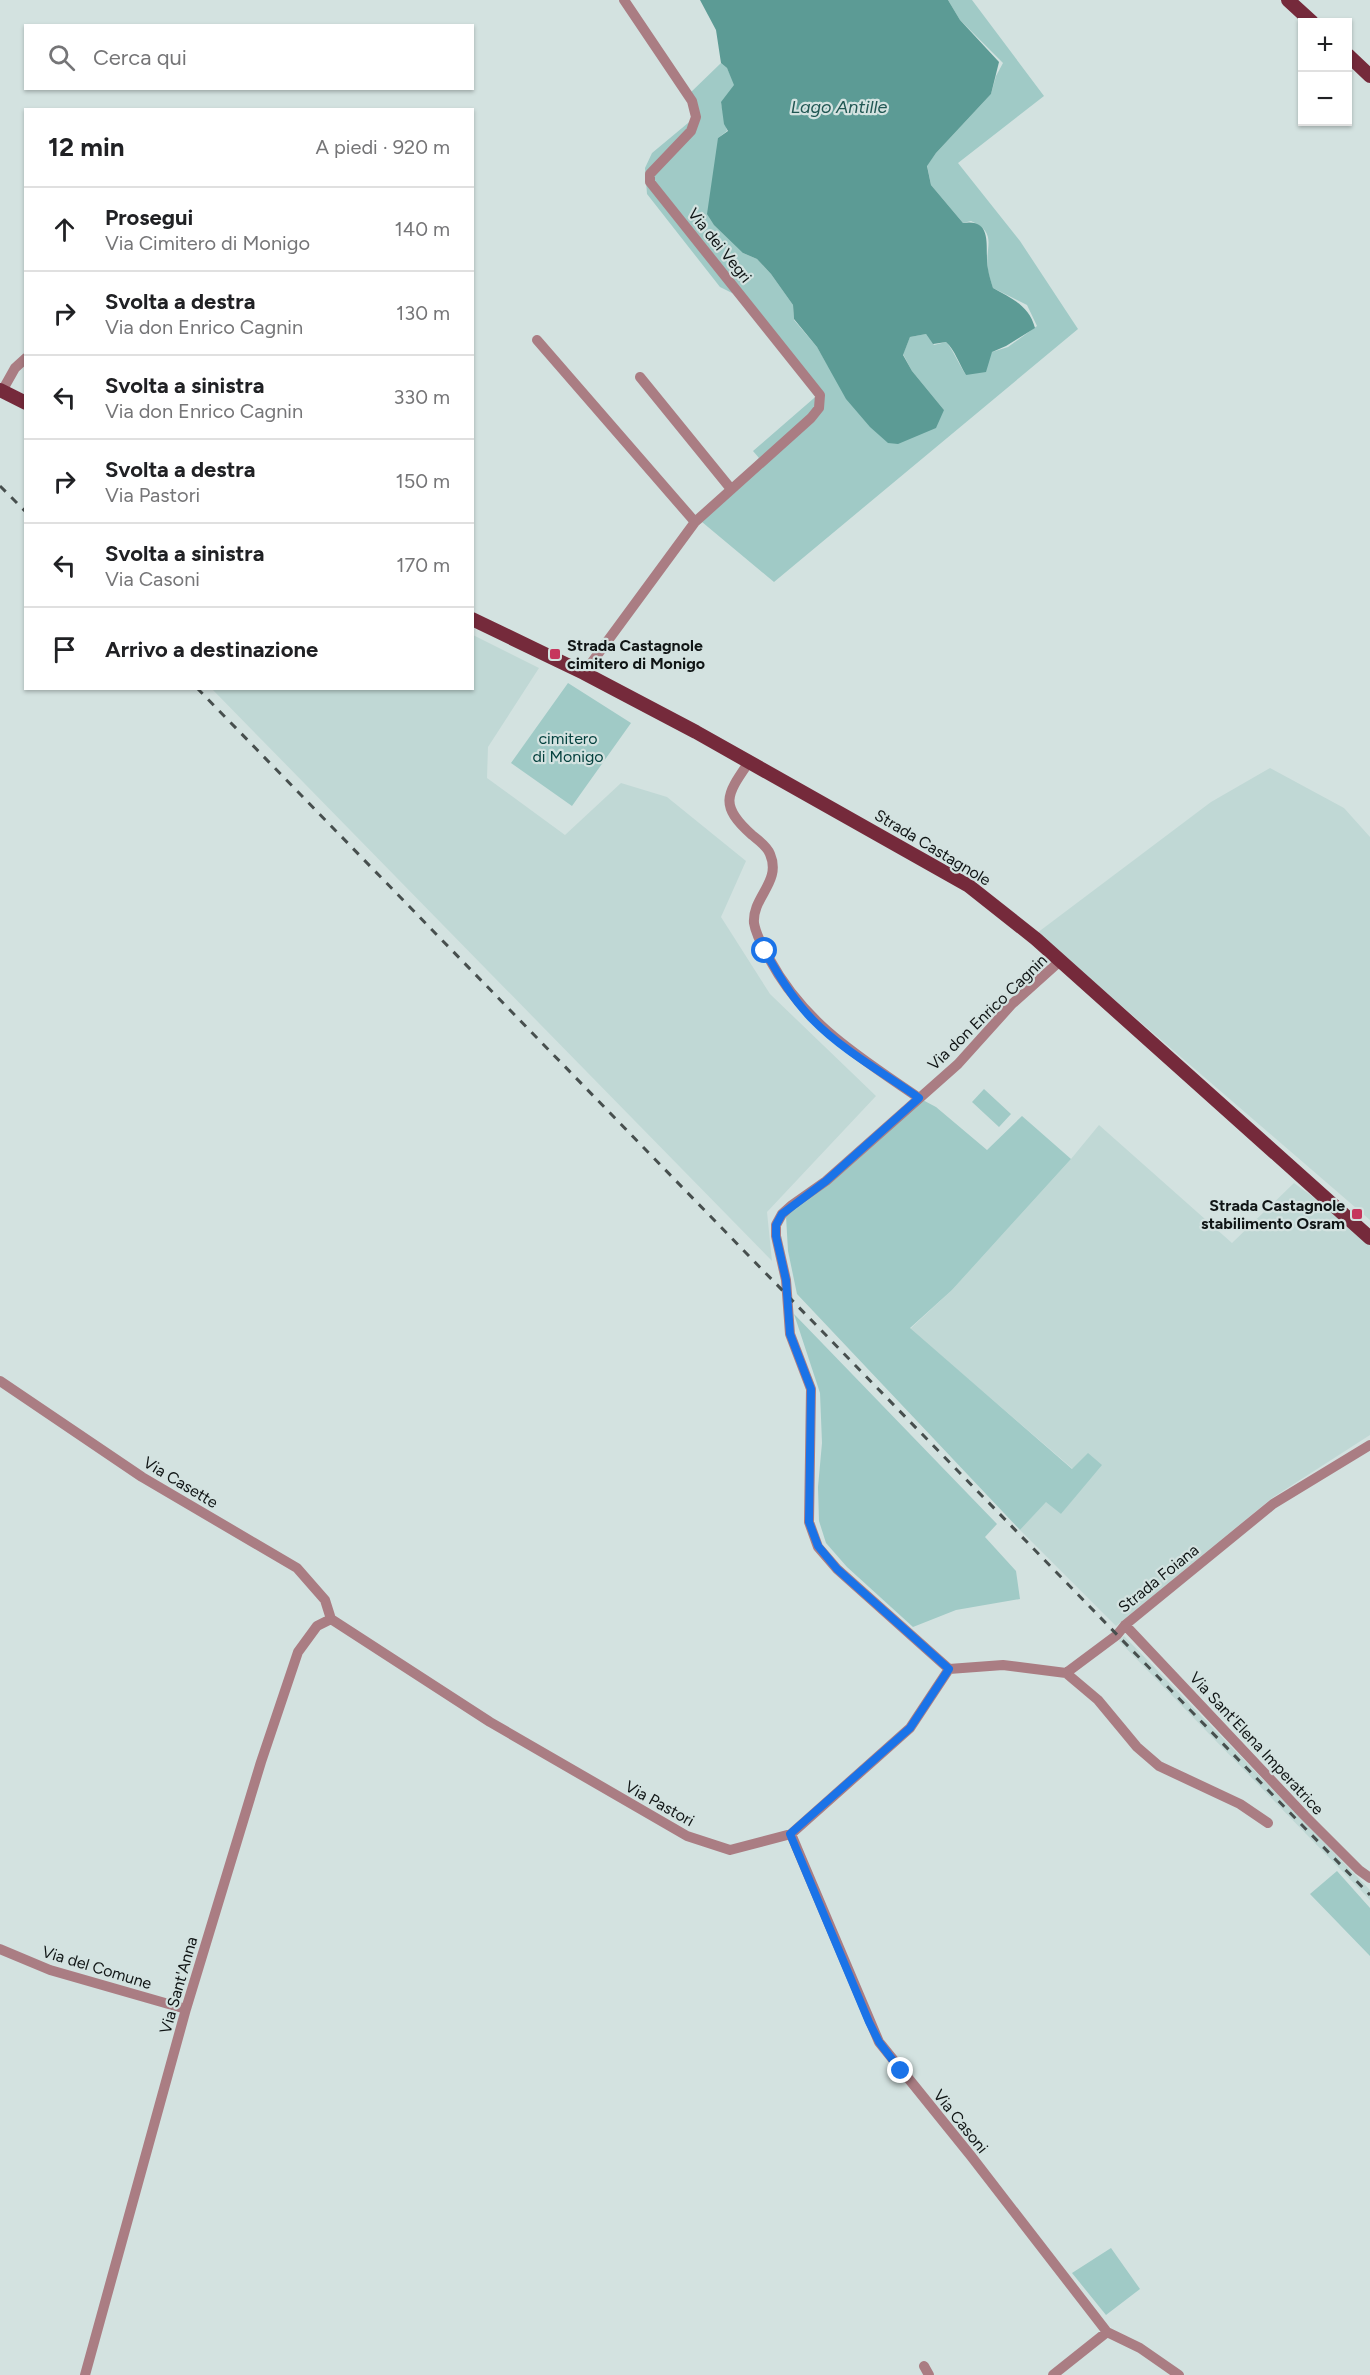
<!DOCTYPE html>
<html lang="it">
<head>
<meta charset="utf-8">
<style>
	:root { --surface:#fff; --page:#f6f6f6; --text:#202124; --muted:#757577; --line:#e0e0e0 }
	body { margin:0; font-family:Figtree,sans-serif; background:var(--page); color:var(--text) }
	.controls { position:absolute; right:18px; top:18px; display:grid; overflow:hidden; border-radius:0px; box-shadow:0 2px 4px #0004 }
	.controls button { width:54px; height:54px; display:grid; place-items:center; padding:0; border:0; border-bottom:2px solid var(--line); background:var(--surface); color:var(--text); font:30px sans-serif }
	.stop { position:absolute; width:18px; height:18px; margin:-14px; border:4px solid #1a73e8; border-radius:50%; background:#fff }
	.stop.end { background:#1a73e8; border-color:#fff; box-shadow:0 2px 6px #0008 }
	.list { margin:0; padding:0; list-style:none }
	h2 { display:flex; justify-content:space-between; align-items:center; height:78px; margin:0; padding:0 24px; font-size:26px }
	h2 small { font-size:20px; font-weight:400; color:var(--muted) }
	.list li { display:grid; grid-template-columns:39px 1fr auto; gap:18px; align-items:center; box-sizing:border-box; height:84px; padding:0 24px; border-top:2px solid var(--line) }
	.list b { display:block; font-size:22px; white-space:nowrap }
	.list p { margin:0; font-size:20px; white-space:nowrap; color:var(--muted) }
	.list em { font-size:20px; font-style:normal; color:var(--muted) }
	.icon { flex:none; width:33px; height:33px; fill:none; stroke:currentColor; stroke-width:2; stroke-linecap:round; stroke-linejoin:round }
	.map { position:relative; flex:none; width:1370px; height:2375px; overflow:hidden }
	.search { position:absolute; background:var(--surface); box-shadow:0 2px 4px #0004; left:24px; top:24px; width:450px; height:66px; display:flex; align-items:center; gap:15px; box-sizing:border-box; padding:0 21px; border-radius:0px; color:var(--muted); font-size:22px }
	.panel { position:absolute; background:var(--surface); box-shadow:0 2px 4px #0004; left:24px; top:108px; width:450px; height:582px; border-radius:0px }
	.map>svg:first-child { display:block }
	.built { fill:#c0d8d5 }
	.green { fill:#a0cac6 }
	.water { fill:#5c9b95 }
	.lines { fill:none; stroke-linecap:round; stroke-linejoin:round }
	.minor { stroke:#aa7d83; stroke-width:10 }
	.major { stroke:#752a3b; stroke-width:14 }
	.rail { stroke:#474f4e; stroke-width:3; stroke-dasharray:8 8; stroke-linecap:butt }
	.route { stroke:#1a73e8; stroke-width:8 }
	.poi-dot { fill:#c6365d; stroke:#d3e2e0; stroke-width:2 }
	.labels { text-anchor:middle; stroke-width:4.5; stroke-linejoin:round; paint-order:stroke }
	.street-label { font-size:16px; fill:#101515; stroke:#d3e2e0 }
	.poi-label { font-size:16px; font-weight:bold; fill:#101515; stroke:#d3e2e0; text-anchor:start }
	.park-label { font-size:16px; fill:#04413e; stroke:#d3e2e0 }
	.water-label { font-size:18px; font-style:italic; fill:#215753; stroke:#d3e2e0 }
</style>
</head>
<body>
<div class="map">
<svg width="1370" height="2375" viewBox="0 0 1370 2375">
	<rect width="100%" height="100%" fill="#d3e2e0"/>
	<!-- built -->
	<path class="built" d="M473 635 539 668 488 747 487 778 565 835 621 783 667 797 746 861 721 917 770 994 876 1096 767 1212 772 1261 212 689 472 688Z
		M1270 768 1344 808 1370 837V1220L1037 933 1211 802Z
		M1099 1125 1232 1243 1294 1183 1335 1213 1370 1245V1435L1272 1498 1116 1626 1020 1530 1046 1501 1061 1514 1101 1464 1073 1469 910 1329 952 1290 1071 1159Z
		M1124 1636 1370 1890V1900L1119 1641Z"/>
	<!-- green -->
	<path class="green" d="M948 0H972L1044 96 958 163 1020 241 1078 329 774 582 702 522 759 458 753 451 821 392 738 296 720 287 647 194 645 168 652 153 694 118 688 95 721 63 727 68 735 85 721 103 727 131 718 138 743 253 757 259 771 274 793 305 794 320 817 347 828 366 944 410 912 371 903 354 910 337 926 334 934 345 946 342C953 349 959 365 966 375L992 352 1008 347 1037 326 1027 305 993 288C991 282 989 276 988 270 984 247 999 233 971 221L963 223 931 185 927 165 936 153 991 94 996 76 1003 63 960 20Z
		M568 683 631 723 572 806 511 763Z
		M984 1089 1011 1114 999 1127 972 1102Z
		M919 1098 936 1107 987 1150 1022 1116 1071 1159 952 1290 910 1328 1072 1469 1088 1453 1102 1465 1061 1514 1046 1502 1020 1530 797 1294 788 1251 786 1216Z
		M794 1314 997 1524 985 1537 1016 1571 1020 1599 956 1610 913 1627 847 1567 826 1543 819 1521 818 1487 822 1443 820 1393Z
		M1337 1871 1370 1908V1956L1310 1894Z
		M1111 2248 1140 2289 1106 2315 1072 2273Z"/>
	<!-- water -->
	<path class="water" d="M700 0H948L960 20 999 62 991 94 936 153 927 166 931 185 963 223C995 218 984 250 988 269 989 275 991 282 993 288 1012 299 1029 305 1035 328L1006 346 992 352 986 372 966 375C959 364 955 350 946 342L933 344 926 334 910 337 903 355 912 371 944 410 936 428 898 444 888 443 870 427 846 399 817 347 794 319 793 305 771 274 757 259 743 253 714 225 707 214 718 138 728 131 724 124 721 102 734 85 727 68 721 63 716 30Z"/>
	<g class="lines">
		<!-- minor -->
		<path class="minor" d="M537 340 695 522
			M640 377 731 489
			M2 391 15 368 26 358
			M584 673 695 522 811 418 819 408 820 395 650 182V174L691 131 696 117 692 101 624 0
			M749 762C727 794 718 805 752 835 758 840 767 846 770 854 782 882 752 897 754 923 756 936 764 949 770 960 805 1025 861 1058 919 1098
			M0 1381 142 1477 297 1568 325 1600 331 1619
			M331 1619 490 1722 687 1836 730 1850 791 1834 910 1728 949 1669
			M1125 1625 1305 1816 1359 1870 1370 1878
			M949 1669 837 1569 818 1547 809 1522 811 1389 790 1334 786 1280 776 1236V1225L782 1214 792 1205 826 1181 958 1064 1012 1004 1060 961
			M949 1669 1003 1665 1066 1673 1117 1635 1125 1625 1273 1504 1370 1445
			M1066 1673 1098 1700 1137 1747 1159 1766 1240 1804 1268 1823
			M791 1834 879 2042 971 2156 1107 2332 1140 2348 1179 2375
			M0 1949 50 1970 186 2009
			M924 2366 929 2375
			M85 2375 186 2009 261 1762 298 1652 317 1626 331 1619
			M1053 2375 1107 2332"/>
		<!-- major -->
		<path class="major" d="M1288 0 1312 22
			M1348 55 1370 76
			M0 390 26 403
			M472 619 584 673 696 732 969 886 1036 939 1370 1238"/>
		<!-- rail -->
		<path class="rail" d="M0 486 26 512
			M197 688 1370 1895"/>
	</g>
	<g class="lines">
		<!-- route -->
		<path class="route" d="M765 951C778 975 794 1001 813 1020 842 1050 885 1074 919 1098L826 1181 782 1214 776 1225V1236L786 1280 790 1334 811 1389 809 1522 818 1546 837 1569 949 1669 910 1728 790 1834 869 2022 879 2042 901 2071"/>
	</g>
	<!-- markers -->
	<g class="poi-dot">
		<rect x="549" y="648" width="12" height="12" rx="3"/>
		<rect x="1351" y="1208" width="12" height="12" rx="3"/>
	</g>
	<g class="labels">
		<!-- street labels -->
		<g class="street-label">
			<text transform="translate(720 245) rotate(51)" y="6">Via dei Vegri</text>
			<text transform="translate(933 847) rotate(31)" y="6">Strada Castagnole</text>
			<text transform="translate(987 1012) rotate(-44)" y="6">Via don Enrico Cagnin</text>
			<text transform="translate(181 1482) rotate(31)" y="6">Via Casette</text>
			<text transform="translate(1158 1578) rotate(-39)" y="6">Strada Foiana</text>
			<text transform="translate(1257 1743) rotate(47)" y="6">Via Sant'Elena Imperatrice</text>
			<text transform="translate(660 1803) rotate(29)" y="6">Via Pastori</text>
			<text transform="translate(97 1967) rotate(17)" y="6">Via del Comune</text>
			<text transform="translate(178 1985) rotate(-74)" y="6">Via Sant'Anna</text>
			<text transform="translate(961 2121) rotate(51)" y="6">Via Casoni</text>
		</g>
		<!-- poi labels -->
		<g class="poi-label">
			<text x="567" y="651">Strada Castagnole<tspan x="567" dy="18">cimitero di Monigo</tspan></text>
			<text x="1345" y="1211" text-anchor="end">Strada Castagnole<tspan x="1345" dy="18">stabilimento Osram</tspan></text>
		</g>
		<!-- park labels -->
		<g class="park-label">
			<text x="568" y="744">cimitero<tspan x="568" dy="18">di Monigo</tspan></text>
		</g>
		<!-- water labels -->
		<g class="water-label">
			<text x="839" y="113">Lago Antille</text>
		</g>
	</g>
</svg>
<div class="controls">
<button>+</button>
<button>−</button>
</div>
<div class="stop" style="left:765px;top:951px"></div>
<div class="stop end" style="left:901px;top:2071px"></div>
<div class="search"><svg class="icon" aria-label="search" viewBox="0 0 24 24"><circle cx="10" cy="10" r="6"/><path d="M15 15l6 6"/></svg>Cerca qui</div>
<section class="panel">
<h2>12 min<small>A piedi · 920 m</small></h2>
<ul class="list">
<li><svg class="icon" aria-label="ahead" viewBox="0 0 24 24"><path d="M12 20V5M6 11l6-6 6 6"/></svg><div><b>Prosegui</b><p>Via Cimitero di Monigo</p></div><em>140 m</em></li>
<li><svg class="icon" aria-label="right" viewBox="0 0 24 24"><path d="M7 20v-9h11M14 6l5 5-5 5"/></svg><div><b>Svolta a destra</b><p>Via don Enrico Cagnin</p></div><em>130 m</em></li>
<li><svg class="icon" aria-label="left" viewBox="0 0 24 24"><path d="M17 20v-9H6M10 6l-5 5 5 5"/></svg><div><b>Svolta a sinistra</b><p>Via don Enrico Cagnin</p></div><em>330 m</em></li>
<li><svg class="icon" aria-label="right" viewBox="0 0 24 24"><path d="M7 20v-9h11M14 6l5 5-5 5"/></svg><div><b>Svolta a destra</b><p>Via Pastori</p></div><em>150 m</em></li>
<li><svg class="icon" aria-label="left" viewBox="0 0 24 24"><path d="M17 20v-9H6M10 6l-5 5 5 5"/></svg><div><b>Svolta a sinistra</b><p>Via Casoni</p></div><em>170 m</em></li>
<li><svg class="icon" aria-label="arrive" viewBox="0 0 24 24"><path d="M6 21V4h12l-3 4 3 4H6"/></svg><div><b>Arrivo a destinazione</b></div></li>
</ul>
</section>
</div>
</body>
</html>
